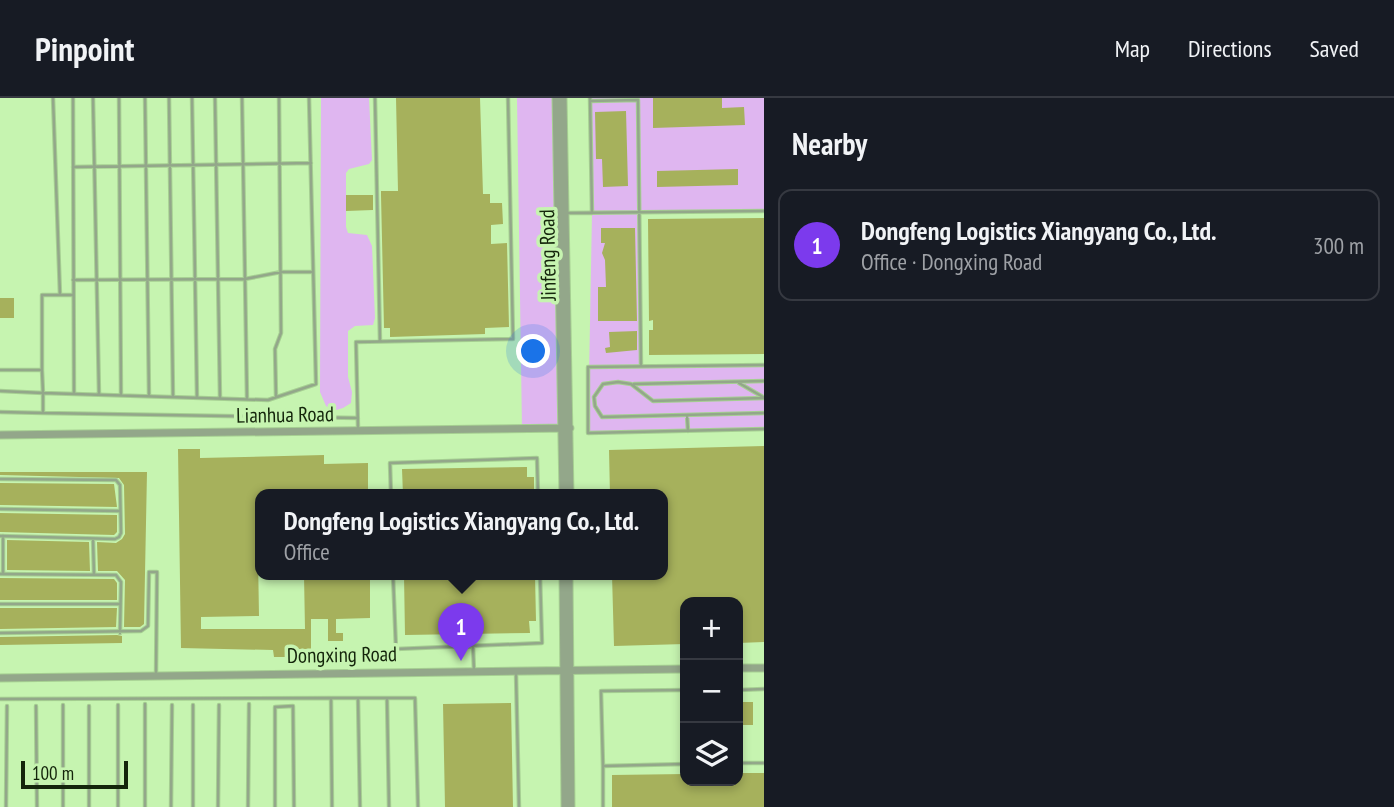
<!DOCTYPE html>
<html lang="en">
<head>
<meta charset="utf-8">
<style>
	:root { --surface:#171b24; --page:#20242c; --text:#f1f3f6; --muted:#9ea1a6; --line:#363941; --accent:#7c3aed }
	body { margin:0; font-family:"PT Sans Narrow",sans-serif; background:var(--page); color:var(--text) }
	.controls { position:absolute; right:21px; bottom:21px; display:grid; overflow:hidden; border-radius:14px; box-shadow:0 4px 10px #0003 }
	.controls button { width:63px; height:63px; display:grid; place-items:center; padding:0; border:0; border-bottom:2px solid var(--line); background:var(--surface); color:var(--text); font:35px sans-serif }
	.scale { position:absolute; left:21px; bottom:18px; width:107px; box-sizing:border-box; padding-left:7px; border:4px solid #14250b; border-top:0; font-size:19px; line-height:24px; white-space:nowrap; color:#14250b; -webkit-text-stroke:5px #c6f4b0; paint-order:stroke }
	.you { position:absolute; left:534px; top:254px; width:24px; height:24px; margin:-18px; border:5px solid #fff; border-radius:50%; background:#1a73e8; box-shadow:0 0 0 10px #1a73e833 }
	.badge { display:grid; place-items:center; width:46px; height:46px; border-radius:50%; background:var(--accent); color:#fff; font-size:23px; font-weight:700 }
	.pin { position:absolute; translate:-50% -58px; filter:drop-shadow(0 2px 4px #0008) }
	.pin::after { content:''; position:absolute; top:37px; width:24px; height:21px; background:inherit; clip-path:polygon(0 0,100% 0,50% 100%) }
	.popup { position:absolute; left:255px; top:391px; width:413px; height:91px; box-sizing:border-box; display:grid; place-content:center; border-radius:14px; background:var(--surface); filter:drop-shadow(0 2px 5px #0005); font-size:23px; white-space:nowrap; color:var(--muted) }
	.popup b { font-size:26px; color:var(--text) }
	.popup::after { content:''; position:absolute; left:50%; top:100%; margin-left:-14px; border:14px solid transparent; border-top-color:var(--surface) }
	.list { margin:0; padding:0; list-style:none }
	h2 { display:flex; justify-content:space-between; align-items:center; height:91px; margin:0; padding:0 28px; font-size:30px }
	h2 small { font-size:23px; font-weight:400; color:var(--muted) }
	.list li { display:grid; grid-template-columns:46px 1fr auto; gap:21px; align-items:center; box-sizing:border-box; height:112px; margin:0 14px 14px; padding:0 14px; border:2px solid var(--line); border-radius:14px }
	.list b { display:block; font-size:26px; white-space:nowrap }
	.list p { margin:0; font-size:23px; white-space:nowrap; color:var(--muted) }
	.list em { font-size:23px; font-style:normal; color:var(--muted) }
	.icon { flex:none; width:38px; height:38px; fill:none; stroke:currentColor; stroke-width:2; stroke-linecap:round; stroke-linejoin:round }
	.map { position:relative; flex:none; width:764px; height:709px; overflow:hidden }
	header { display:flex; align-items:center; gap:42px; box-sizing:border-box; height:98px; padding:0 35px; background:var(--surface); border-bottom:2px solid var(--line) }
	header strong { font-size:33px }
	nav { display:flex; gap:38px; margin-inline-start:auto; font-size:24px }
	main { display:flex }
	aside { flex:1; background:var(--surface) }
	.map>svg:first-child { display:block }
	.green { fill:#dfb6f0 }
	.building { fill:#a6b15c }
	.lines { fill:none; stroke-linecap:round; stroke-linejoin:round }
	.service-casing { stroke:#a6cf92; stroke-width:4.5 }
	.tertiary-casing { stroke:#a6cf92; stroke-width:9 }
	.service { stroke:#93a78a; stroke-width:2.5 }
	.tertiary { stroke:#93a78a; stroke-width:7 }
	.labels { text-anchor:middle; stroke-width:7; stroke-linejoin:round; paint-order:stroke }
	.street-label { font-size:21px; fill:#14250b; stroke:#c6f4b0 }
</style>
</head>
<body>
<header>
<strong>Pinpoint</strong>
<nav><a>Map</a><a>Directions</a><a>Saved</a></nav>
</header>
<main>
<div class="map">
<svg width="764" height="709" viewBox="0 0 764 709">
	<rect width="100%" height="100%" fill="#c6f4b0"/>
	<!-- green -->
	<path class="green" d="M321 0H369L372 62 369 66 349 71 346 75V129L348 135 367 137 372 148 375 220 373 227 355 228 348 233V279L352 294 351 305 343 310 333 313 326 308 320 294Z
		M517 0H557L563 330 522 331Z
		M590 0H764V113L640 115 641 268 764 267V331L588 335 592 115Z"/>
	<!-- building -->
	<path class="building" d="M396 0H480L483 96H490V105H502L503 126 491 127V146L507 145 509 229 485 230V236L390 239V230H384L381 97V93H398Z
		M653 0H722V10L744 9 745 27 653 30Z
		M626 13 628 88 603 89 602 61H596L595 14Z
		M738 71V87L657 89V73Z
		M346 97H373V112L346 113Z
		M764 120V256L649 257V232H653V222L649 223 648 121Z
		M601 130H635L637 223H598V189H606L605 162 602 155 605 145H601Z
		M0 200H14V220H0Z
		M637 233V252L606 255 605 250 610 249 609 234Z
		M764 348V544L738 545V504H685V546L614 548 612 477H662V397H610L609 352Z
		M178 351H200V360L324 357V366L368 365V397H260V400H257L259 518 201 519V531H305L304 477H370V520L336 521V535H343V543H328V521H311V551H290V559H274L273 552 181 550Z
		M527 369V379H534V397H403L402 371Z
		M0 374H147L144 526 140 529H124L125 482 117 473H98L97 444 116 445 122 441 125 436 124 387 119 380 0 377Z
		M0 385 114 386 117 409 0 407Z
		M0 415 117 417V434L114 437 0 434Z
		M7 442 89 444 90 473 7 472Z
		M404 477H535L536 523H529L530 535 405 537Z
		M0 480 114 481 117 485V502H0Z
		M0 510H117L116 529 0 531Z
		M117 537 122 538V545L0 547V539Z
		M738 604H753V627H738Z
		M511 605 513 709H445L443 606Z
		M738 675H764V709H612V677L685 676V683H738Z"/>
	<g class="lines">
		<!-- service casing -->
		<g class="service-casing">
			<path id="service" d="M53 0 60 197
				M73 0 74 296
				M93 0 99 296
				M119 0 121 297
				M145 0 149 298
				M169 0 173 299
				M192 0 197 299
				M215 0 220 300
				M242 0 247 301
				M309 0 316 286 268 302 43 295V315L358 320
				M375 0 380 243
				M590 0 592 115
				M590 3 638 2 641 268
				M73 69 311 65
				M567 115 764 113
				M73 182 245 181 281 174H313
				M764 267 588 269V335L764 331
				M0 272H42V197H72
				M739 285 763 299
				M634 286 764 283
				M0 293 43 295 42 272
				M276 299 275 251 281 235 279 0
				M764 300 653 303 631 286 618 284 603 286 594 299 595 308 602 319 764 315
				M0 314 43 315
				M687 317 688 333
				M358 330 356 244 513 241 508 0
				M0 381 116 382 120 387 121 435 119 439 115 441 0 438
				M391 397 390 365 537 360 538 397
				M0 411 119 413
				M3 438V476
				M93 441 94 477
				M0 476 116 477 121 484 120 535
				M393 477 396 551 542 545 540 477
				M0 506H119
				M0 535 141 533 148 528 149 474H157L156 576
				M473 548 474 573
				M516 576 519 709
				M738 592 764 591
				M332 600H387L389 709
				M358 600 360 709
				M387 600H415L418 709
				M0 601 331 600 332 709
				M118 607V709
				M36 608 37 709
				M738 665H764
				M603 668 601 593 685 592
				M6 709 7 608
				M63 709V607
				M89 709V608
				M145 709V606
				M171 709 172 607
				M193 709V607
				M218 709 219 607
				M248 709 249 606
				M275 709V609L293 608 294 709
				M603 709V668L685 666"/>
		</g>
		<!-- tertiary casing -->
		<g class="tertiary-casing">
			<path id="tertiary" d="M556 0 563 397
				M563 0 570 397
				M0 337 570 330
				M563 477 565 709
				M569 477 571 709
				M738 570H764
				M0 580 685 571"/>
		</g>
		<!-- service -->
		<use href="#service" class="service"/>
		<!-- tertiary -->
		<use href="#tertiary" class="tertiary"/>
	</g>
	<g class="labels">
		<!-- street labels -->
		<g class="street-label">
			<text transform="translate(548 157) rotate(-91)" y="7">Jinfeng Road</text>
			<text transform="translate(285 317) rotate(-1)" y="7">Lianhua Road</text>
			<text transform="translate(342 557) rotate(-1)" y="7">Dongxing Road</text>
		</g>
	</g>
</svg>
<div class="controls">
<button>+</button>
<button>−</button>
<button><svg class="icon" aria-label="layers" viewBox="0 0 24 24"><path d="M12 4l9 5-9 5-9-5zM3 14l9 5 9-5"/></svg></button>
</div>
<div class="scale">100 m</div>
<div class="you"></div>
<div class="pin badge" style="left:461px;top:563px">1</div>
<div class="popup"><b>Dongfeng Logistics Xiangyang Co., Ltd.</b>Office</div>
</div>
<aside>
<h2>Nearby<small></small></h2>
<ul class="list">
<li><span class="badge">1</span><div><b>Dongfeng Logistics Xiangyang Co., Ltd.</b><p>Office · Dongxing Road</p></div><em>300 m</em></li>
</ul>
</aside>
</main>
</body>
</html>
